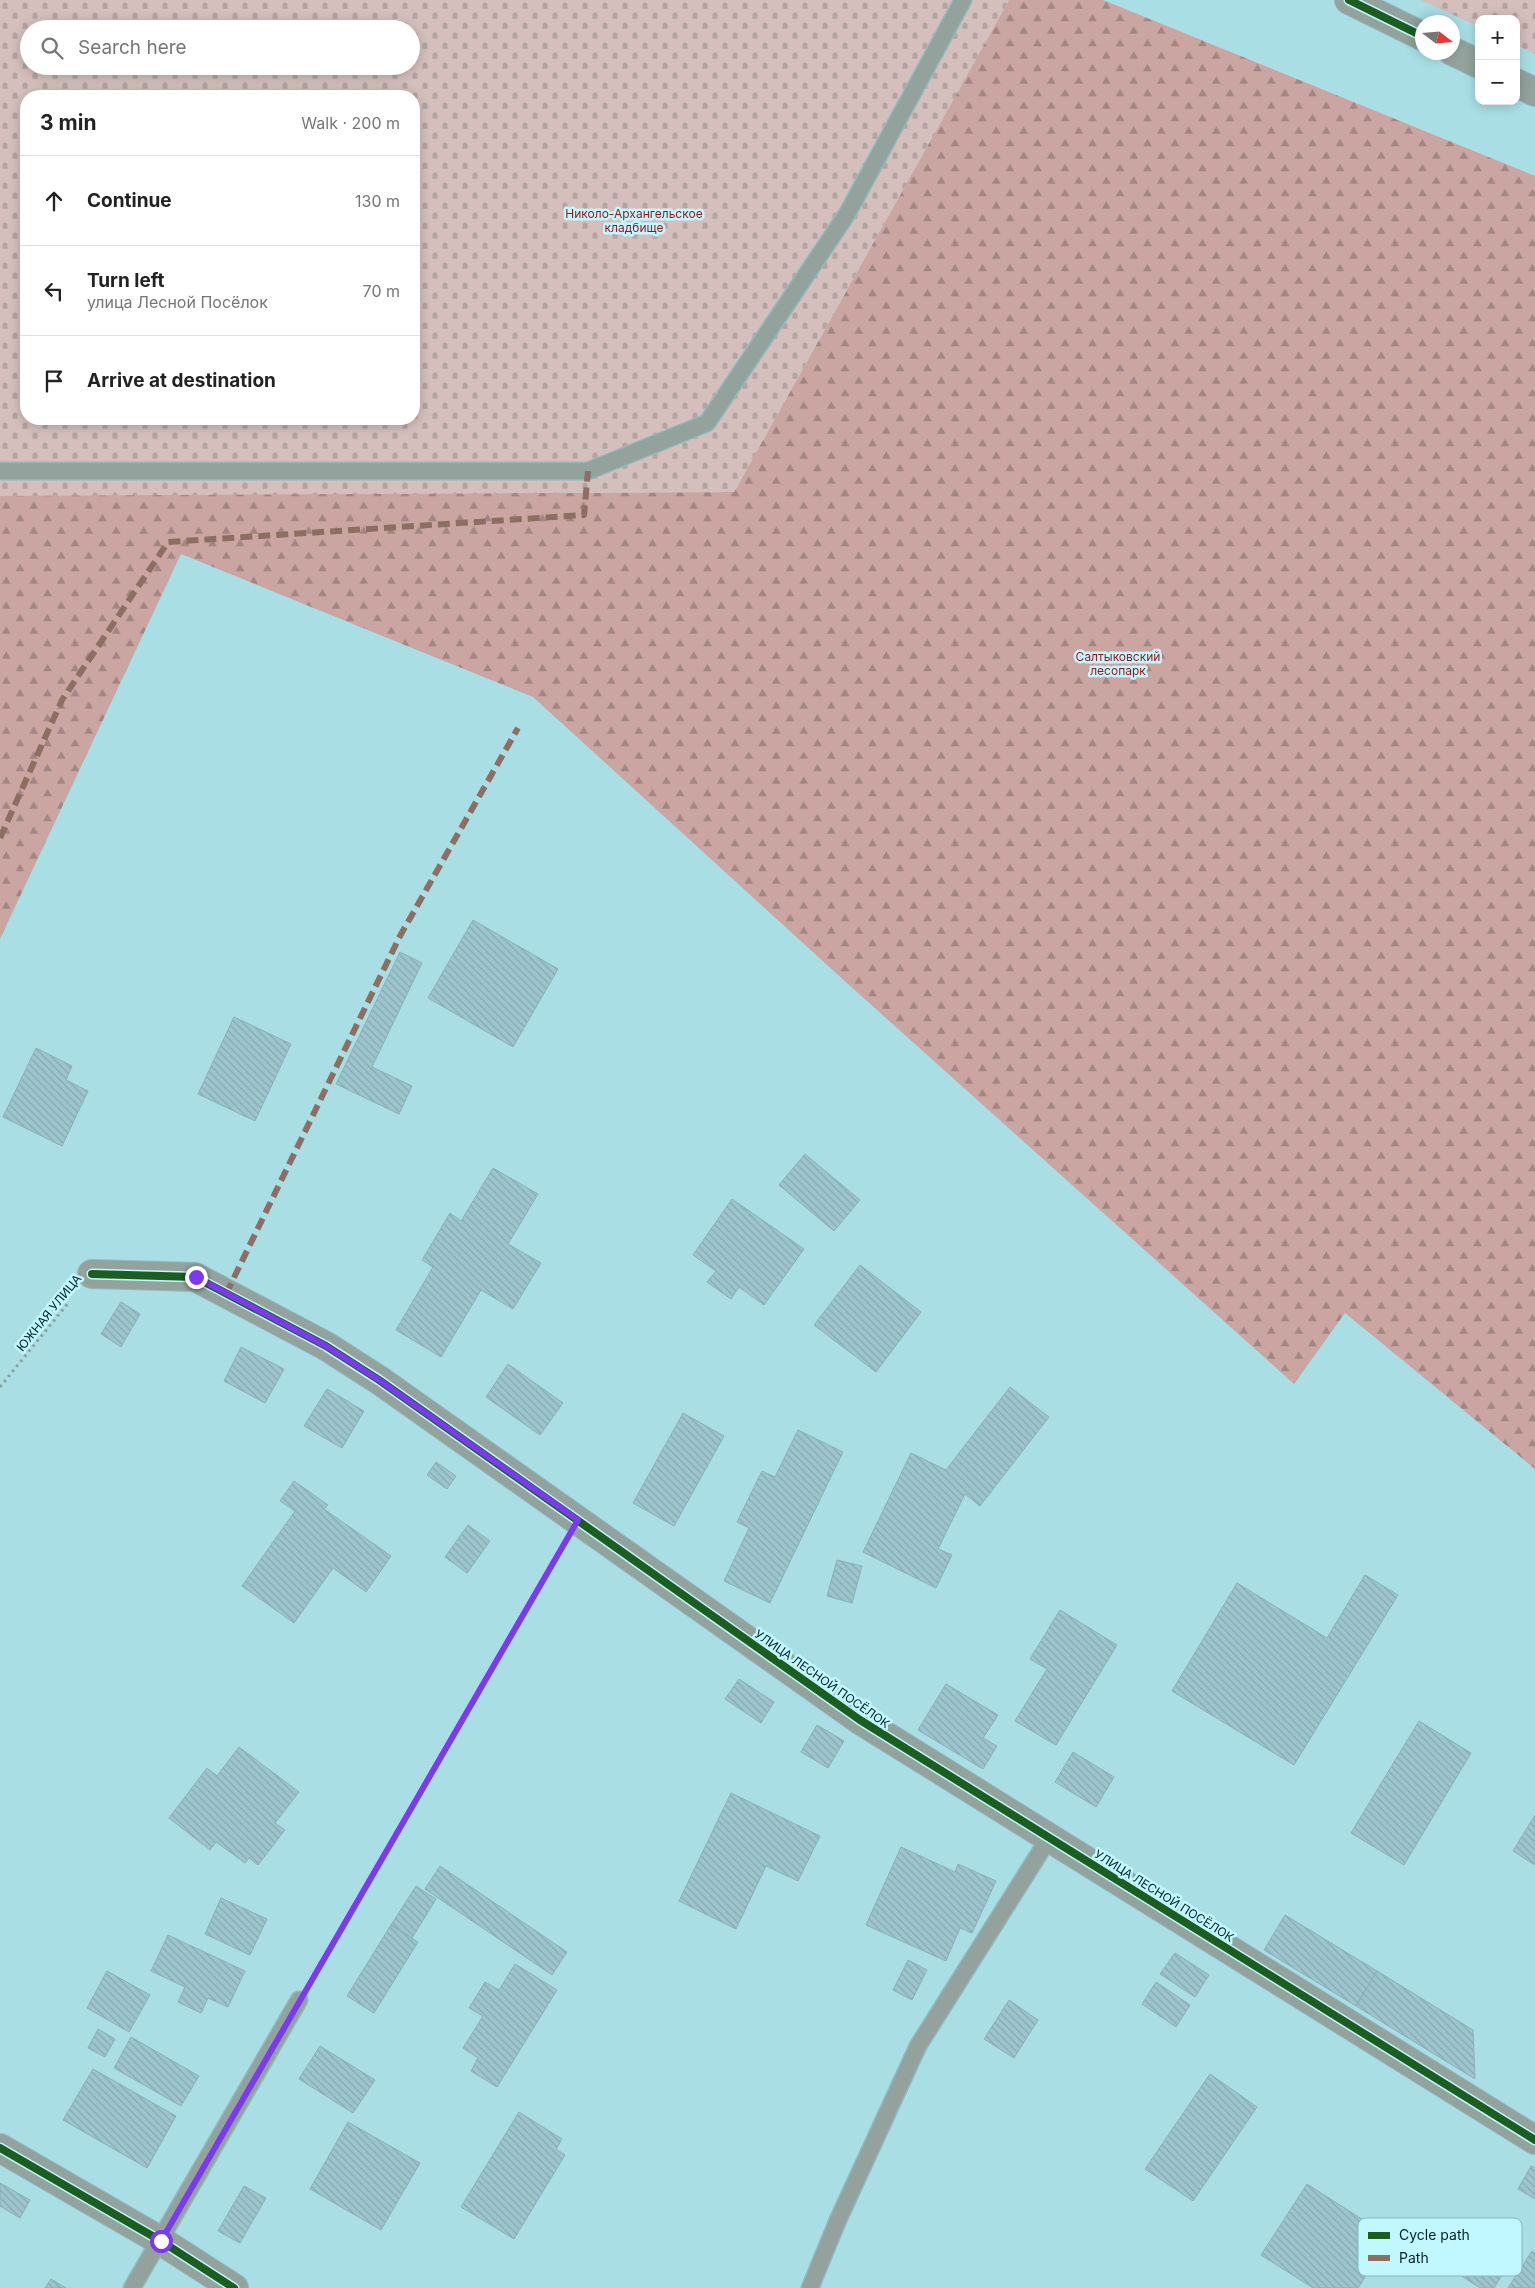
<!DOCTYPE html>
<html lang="en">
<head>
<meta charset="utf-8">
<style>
	:root { --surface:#fff; --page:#f6f6f6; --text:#222; --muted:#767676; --line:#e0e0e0 }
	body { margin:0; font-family:Inter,sans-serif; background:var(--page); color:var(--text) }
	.controls { position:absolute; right:15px; top:15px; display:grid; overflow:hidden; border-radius:10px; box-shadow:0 2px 12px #0003 }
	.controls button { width:45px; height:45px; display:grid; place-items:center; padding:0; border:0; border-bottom:1px solid var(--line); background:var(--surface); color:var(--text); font:25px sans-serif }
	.compass { position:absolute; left:1415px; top:15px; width:45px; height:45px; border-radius:50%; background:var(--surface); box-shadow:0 2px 12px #0003; rotate:106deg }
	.stop { position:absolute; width:15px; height:15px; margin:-11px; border:4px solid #7c3aed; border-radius:50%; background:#fff }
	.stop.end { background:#7c3aed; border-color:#fff; box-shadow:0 1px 5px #0008 }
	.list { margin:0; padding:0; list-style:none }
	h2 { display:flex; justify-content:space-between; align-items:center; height:65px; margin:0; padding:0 20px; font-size:21px }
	h2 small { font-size:16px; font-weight:400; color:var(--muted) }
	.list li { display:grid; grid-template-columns:32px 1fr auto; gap:15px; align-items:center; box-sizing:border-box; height:90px; padding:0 20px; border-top:1px solid var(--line) }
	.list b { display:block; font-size:19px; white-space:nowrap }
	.list p { margin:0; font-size:16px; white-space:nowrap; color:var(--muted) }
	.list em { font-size:16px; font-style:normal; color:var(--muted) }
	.icon { flex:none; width:28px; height:28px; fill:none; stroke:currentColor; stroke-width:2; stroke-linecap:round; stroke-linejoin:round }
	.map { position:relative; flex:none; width:1535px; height:2288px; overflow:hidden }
	.search { position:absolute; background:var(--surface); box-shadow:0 2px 12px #0003; left:20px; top:20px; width:400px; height:55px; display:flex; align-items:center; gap:12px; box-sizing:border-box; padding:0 18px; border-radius:28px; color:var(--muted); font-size:19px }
	.panel { position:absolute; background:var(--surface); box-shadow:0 2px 12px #0003; left:20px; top:90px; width:400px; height:335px; border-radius:20px }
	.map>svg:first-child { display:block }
	.forest { fill:url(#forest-firs) }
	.cemetery { fill:url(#cemetery-stones); fill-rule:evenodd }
	.building { fill:url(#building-back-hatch); stroke:#88b0ba }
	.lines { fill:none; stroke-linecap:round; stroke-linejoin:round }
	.service-casing { stroke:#90b9be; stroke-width:19 }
	.minor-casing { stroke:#90b9be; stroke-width:30 }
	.path { stroke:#8aa29f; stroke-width:3; stroke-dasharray:2.5 4; stroke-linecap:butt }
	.service { stroke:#93a29c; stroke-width:16 }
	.minor { stroke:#93a29c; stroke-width:28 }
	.quiet { stroke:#8d6e63; stroke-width:6; stroke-dasharray:12 6; stroke-linecap:butt }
	.cycleway-casing { stroke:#c1f7ff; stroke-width:11 }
	.cycleway { stroke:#1b5e20; stroke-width:8 }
	.route { stroke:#7c3aed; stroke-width:6 }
	.labels { text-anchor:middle; stroke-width:5; stroke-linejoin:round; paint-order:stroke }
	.park-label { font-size:12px; fill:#9e1115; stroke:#c1f7ff }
	.street-label { font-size:12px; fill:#032226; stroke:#c1f7ff }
	.key { fill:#c1f7ff; stroke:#88b7be; stroke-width:1 }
	.key-label { font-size:14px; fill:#032226 }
</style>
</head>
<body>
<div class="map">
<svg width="1535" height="2288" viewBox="0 0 1535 2288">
	<defs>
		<pattern id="forest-firs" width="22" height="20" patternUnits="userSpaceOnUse" patternTransform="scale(1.25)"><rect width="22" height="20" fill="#cba5a2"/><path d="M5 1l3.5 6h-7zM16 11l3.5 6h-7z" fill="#a38684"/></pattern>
		<pattern id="cemetery-stones" width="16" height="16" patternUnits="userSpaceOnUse" patternTransform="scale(1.25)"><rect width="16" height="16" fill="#d4bfbc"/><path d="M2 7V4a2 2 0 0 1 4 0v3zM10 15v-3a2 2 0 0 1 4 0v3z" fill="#b4a4a1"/></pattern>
		<pattern id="building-back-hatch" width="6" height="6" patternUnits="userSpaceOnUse" patternTransform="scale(1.25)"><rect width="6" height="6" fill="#9dc5ce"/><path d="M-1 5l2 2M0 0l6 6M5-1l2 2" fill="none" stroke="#86a9b1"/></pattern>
	</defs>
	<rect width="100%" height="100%" fill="#a9dee5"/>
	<!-- forest -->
	<path class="forest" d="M1009 0H1103L1535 176V1469L1345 1313 1294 1384 848 984 533 697 181 554 0 939V495L734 492Z"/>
	<!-- cemetery -->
	<path class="cemetery" d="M0 0H1009L734 492 0 496ZM29 29H411V66H29ZM26 96H414V419H26Z
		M1421 0H1535V54L1516 45V19H1479V27Z"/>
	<!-- building -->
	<path class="building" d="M473 920 558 969 513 1047 428 998Z
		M400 952 422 963 372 1067 412 1086 399 1114 336 1084Z
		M234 1017 291 1044 255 1121 198 1094Z
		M36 1048 72 1066 66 1080 88 1091 62 1146 3 1117Z
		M805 1154 860 1200 834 1231 779 1185Z
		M493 1168 538 1194 508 1244 541 1263 513 1309 481 1290 441 1357 396 1330 433 1267 422 1260 450 1213 461 1221Z
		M732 1199 804 1249 764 1305 739 1287 731 1299 707 1282 716 1271 693 1255Z
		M860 1265 921 1312 876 1372 814 1325Z
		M121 1302 140 1314 121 1347 101 1334Z
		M241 1347 284 1369 265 1403 224 1381Z
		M508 1364 563 1403 540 1435 486 1397Z
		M1010 1387 1049 1417 980 1506 965 1494 938 1549 952 1555 936 1588 863 1552 911 1453 946 1470Z
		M327 1389 364 1411 342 1448 304 1426Z
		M683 1413 724 1436 674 1526 633 1503Z
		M798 1430 843 1452 770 1603 724 1581 749 1528 737 1522 762 1471 775 1477Z
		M436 1462 456 1476 447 1489 427 1475Z
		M294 1481 328 1505 324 1509 391 1556 366 1592 333 1568 294 1623 242 1586 295 1511 280 1501Z
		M468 1525 490 1541 467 1573 445 1557Z
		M837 1560 862 1566 852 1603 827 1596Z
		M1365 1575 1398 1595 1294 1765 1172 1691 1237 1583 1327 1638Z
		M1060 1610 1117 1645 1056 1745 1015 1721 1047 1669 1030 1659Z
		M739 1679 774 1702 761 1723 725 1699Z
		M946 1684 998 1715 983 1738 997 1746 983 1769 918 1730Z
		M1419 1721 1471 1753 1404 1865 1351 1833Z
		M817 1725 844 1741 828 1768 801 1752Z
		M239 1747 299 1792 275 1823 285 1830 258 1865 249 1858 245 1863 216 1842 210 1850 169 1818 207 1768 217 1776Z
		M1073 1752 1114 1777 1096 1807 1055 1782Z
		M731 1793 820 1836 798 1881 766 1866 736 1929 679 1901Z
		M1535 1815V1865L1513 1851Z
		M901 1847 955 1872 958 1864 996 1881 972 1933 960 1928 946 1961 866 1925Z
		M440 1866 567 1952 552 1975 425 1889Z
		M416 1886 436 1899 412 1938 391 1925Z
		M221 1898 267 1919 250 1955 205 1934Z
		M1285 1915 1377 1971 1356 2006 1264 1950Z
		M391 1925 418 1942 374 2013 347 1996Z
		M168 1935 245 1971 228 2007 208 1998 201 2013 178 2002 185 1987 151 1971Z
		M1175 1953 1209 1975 1195 1997 1160 1974Z
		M908 1960 927 1970 912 2000 893 1990Z
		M515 1964 557 1990 497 2087 471 2071 478 2058 463 2048 483 2016 469 2008 485 1982 499 1990Z
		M107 1971 150 1995 129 2032 87 2008Z
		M1377 1971 1473 2030 1475 2079 1356 2006Z
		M1156 1982 1190 2005 1176 2027 1142 2004Z
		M1009 2000 1038 2020 1014 2058 984 2039Z
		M98 2029 115 2039 105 2057 88 2048Z
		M131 2037 199 2076 181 2106 114 2068Z
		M320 2046 375 2080 353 2113 299 2079Z
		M93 2069 176 2116 147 2168 63 2120Z
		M1210 2074 1257 2107 1193 2201 1145 2169Z
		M519 2112 562 2139 556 2149 565 2155 514 2239 461 2207Z
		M348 2122 420 2163 381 2230 310 2189Z
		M1531 2166 1535 2168V2199L1518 2189Z
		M0 2183 30 2200 20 2218 0 2206Z
		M1307 2184 1390 2237 1358 2288H1313L1261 2255Z
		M244 2186 266 2198 240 2243 218 2231Z
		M1473 2240 1510 2263 1494 2288H1480L1454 2271Z
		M1532 2251 1535 2253V2288H1508Z
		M51 2279 66 2288H45Z"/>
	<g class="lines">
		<!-- service casing -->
		<g class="service-casing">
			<path id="service" d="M0 471H588L707 423 847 214 963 0
				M132 2288 299 2000
				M810 2288 838 2220 918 2046 1049 1838"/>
		</g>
		<!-- minor casing -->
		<g class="minor-casing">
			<path id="minor" d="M1349 0 1422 36
				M1452 51 1479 64
				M1516 83 1535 92
				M92 1274 195 1277 326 1346 379 1380 860 1720 1535 2140
				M0 2148 161 2241 234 2288"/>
		</g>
		<!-- path -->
		<path class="path" d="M0 1387 69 1302
			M313 1975 560 1551"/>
		<!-- service -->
		<use href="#service" class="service"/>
		<!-- minor -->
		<use href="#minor" class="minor"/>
		<!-- quiet -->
		<path class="quiet" d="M0 838 62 700 168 542 584 515 588 471
			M226 1294 400 936 518 728"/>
		<!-- cycleway casing -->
		<g class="cycleway-casing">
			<path id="cycleway" d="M1349 0 1422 36
				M92 1274 195 1277 326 1346 379 1380 860 1720 1535 2140
				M0 2148 161 2241 234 2288"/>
		</g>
		<!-- cycleway -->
		<use href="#cycleway" class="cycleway"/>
	</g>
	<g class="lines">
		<!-- route -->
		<path class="route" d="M161 2241 578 1520 379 1380 326 1346 196 1277"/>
	</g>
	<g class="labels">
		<!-- park labels -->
		<g class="park-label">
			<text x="634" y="218">Николо-Архангельское<tspan x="634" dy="14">кладбище</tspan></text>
			<text x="1118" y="661">Салтыковский<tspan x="1118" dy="14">лесопарк</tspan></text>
		</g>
		<!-- street labels -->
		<g class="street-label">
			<text transform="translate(49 1313) rotate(-51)" y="4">ЮЖНАЯ УЛИЦА</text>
			<text transform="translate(822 1679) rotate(35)" y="4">УЛИЦА ЛЕСНОЙ ПОСЁЛОК</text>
			<text transform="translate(1164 1896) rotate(32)" y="4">УЛИЦА ЛЕСНОЙ ПОСЁЛОК</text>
		</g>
	</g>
	<!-- legend -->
	<rect x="1358" y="2218" width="164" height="58" rx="8" class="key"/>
	<rect x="1368" y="2232" width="22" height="7" fill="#1b5e20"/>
	<rect x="1368" y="2255" width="22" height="6" fill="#8d6e63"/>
	<g class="key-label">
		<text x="1399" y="2240">Cycle path</text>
		<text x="1399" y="2263">Path</text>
	</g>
</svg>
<div class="controls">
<button>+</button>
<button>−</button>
</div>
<svg class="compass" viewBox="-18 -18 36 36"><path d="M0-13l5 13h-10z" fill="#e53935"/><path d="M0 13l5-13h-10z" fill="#767676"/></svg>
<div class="stop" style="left:161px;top:2241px"></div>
<div class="stop end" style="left:196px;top:1277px"></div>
<div class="search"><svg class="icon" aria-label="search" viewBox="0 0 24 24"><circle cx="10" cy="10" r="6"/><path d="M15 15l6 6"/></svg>Search here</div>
<section class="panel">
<h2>3 min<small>Walk · 200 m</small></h2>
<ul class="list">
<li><svg class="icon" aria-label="ahead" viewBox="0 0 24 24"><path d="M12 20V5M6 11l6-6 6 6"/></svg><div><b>Continue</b></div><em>130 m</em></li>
<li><svg class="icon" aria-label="left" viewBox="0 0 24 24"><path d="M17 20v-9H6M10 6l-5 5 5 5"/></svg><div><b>Turn left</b><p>улица Лесной Посёлок</p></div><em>70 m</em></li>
<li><svg class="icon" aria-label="arrive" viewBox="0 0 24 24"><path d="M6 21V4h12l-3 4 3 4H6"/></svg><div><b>Arrive at destination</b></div></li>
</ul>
</section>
</div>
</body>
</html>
